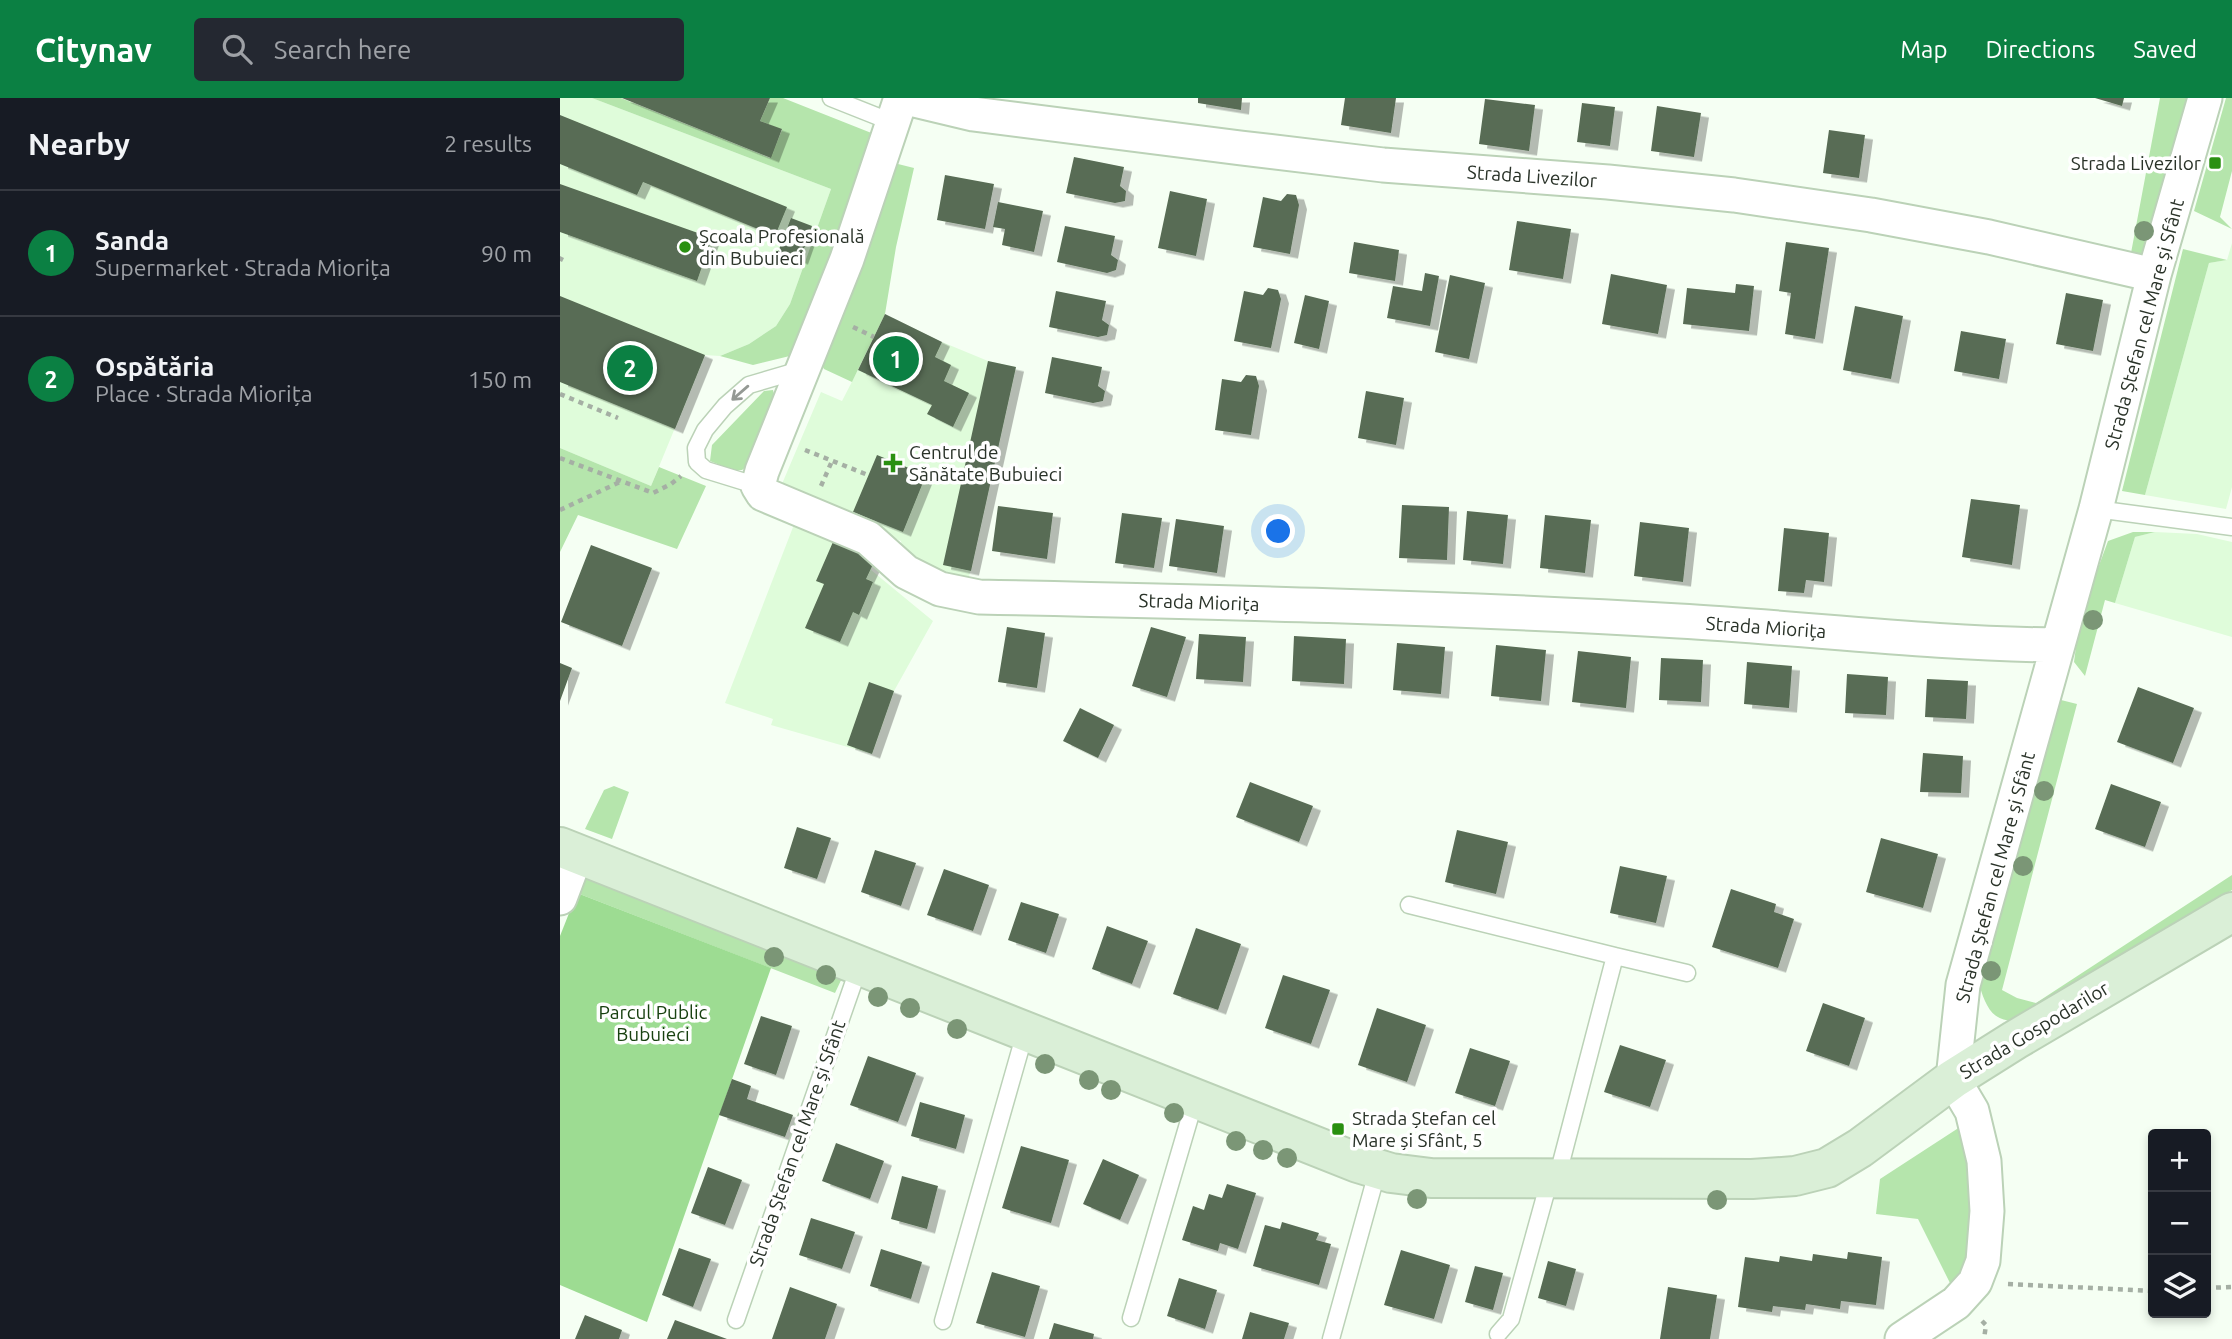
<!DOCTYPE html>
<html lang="en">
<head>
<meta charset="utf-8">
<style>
	:root { --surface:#171b24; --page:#242831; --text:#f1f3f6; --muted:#9ea1a6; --line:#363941; --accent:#0b8043 }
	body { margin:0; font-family:Ubuntu,sans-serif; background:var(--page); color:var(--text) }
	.controls { position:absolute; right:21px; bottom:21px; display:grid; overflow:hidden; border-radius:7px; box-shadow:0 4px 10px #0003 }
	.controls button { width:63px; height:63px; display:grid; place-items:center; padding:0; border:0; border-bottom:2px solid var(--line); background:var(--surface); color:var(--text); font:35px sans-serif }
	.you { position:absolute; left:719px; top:434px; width:24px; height:24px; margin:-18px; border:5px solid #fff; border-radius:50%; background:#1a73e8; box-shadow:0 0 0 10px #1a73e833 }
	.badge { display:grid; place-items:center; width:46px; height:46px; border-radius:50%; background:var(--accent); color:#fff; font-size:23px; font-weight:700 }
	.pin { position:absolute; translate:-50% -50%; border:4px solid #fff; box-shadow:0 2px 7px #0006 }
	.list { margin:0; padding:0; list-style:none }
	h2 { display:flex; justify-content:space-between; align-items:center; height:91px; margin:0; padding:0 28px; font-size:30px }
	h2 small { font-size:23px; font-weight:400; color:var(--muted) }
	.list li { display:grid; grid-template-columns:46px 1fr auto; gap:21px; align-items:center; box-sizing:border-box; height:126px; padding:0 28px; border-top:2px solid var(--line) }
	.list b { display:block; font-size:26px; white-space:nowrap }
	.list p { margin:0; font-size:23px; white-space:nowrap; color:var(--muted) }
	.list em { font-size:23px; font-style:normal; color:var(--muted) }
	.icon { flex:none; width:38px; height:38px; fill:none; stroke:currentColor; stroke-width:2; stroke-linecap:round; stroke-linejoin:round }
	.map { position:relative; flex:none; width:1672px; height:1241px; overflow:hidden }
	header { display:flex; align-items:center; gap:42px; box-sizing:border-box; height:98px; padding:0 35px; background:var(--accent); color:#fff }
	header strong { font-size:33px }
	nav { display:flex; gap:38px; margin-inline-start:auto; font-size:24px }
	.search { width:490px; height:63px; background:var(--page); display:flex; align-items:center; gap:18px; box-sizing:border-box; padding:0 24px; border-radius:7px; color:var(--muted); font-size:26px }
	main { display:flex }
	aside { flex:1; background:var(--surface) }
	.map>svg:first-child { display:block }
	.built { fill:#dffcda }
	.green { fill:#b5e5ac }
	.forest { fill:#9ddc92 }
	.building { fill:#586c54; filter:url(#shadow) }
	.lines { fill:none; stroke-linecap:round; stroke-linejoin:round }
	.lane-casing { stroke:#bbd2b7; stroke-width:19 }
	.street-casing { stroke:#bbd2b7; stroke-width:37 }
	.secondary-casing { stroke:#bbd2b7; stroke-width:42 }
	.path { stroke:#a5afa4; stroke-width:4.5; stroke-dasharray:5 5; stroke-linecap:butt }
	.lane { stroke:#fff; stroke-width:16 }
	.street { stroke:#fff; stroke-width:33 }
	.secondary { stroke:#daefd7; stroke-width:38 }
	.tree { fill:#7b9676 }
	.oneway { stroke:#949994 }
	.poi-dot { fill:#2a9011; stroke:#fff; stroke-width:2.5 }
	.labels { text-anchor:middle; stroke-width:7; stroke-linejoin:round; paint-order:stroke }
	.poi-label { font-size:19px; fill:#2a3329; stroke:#fff; text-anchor:start }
	.street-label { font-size:19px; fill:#2a3329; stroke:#fff }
	.park-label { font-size:19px; fill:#184110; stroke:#fff }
</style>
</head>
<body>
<header>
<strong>Citynav</strong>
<div class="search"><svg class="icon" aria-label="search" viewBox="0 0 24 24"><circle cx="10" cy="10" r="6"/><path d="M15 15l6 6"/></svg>Search here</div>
<nav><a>Map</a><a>Directions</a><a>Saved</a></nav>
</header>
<main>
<aside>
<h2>Nearby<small>2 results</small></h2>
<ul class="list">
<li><span class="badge">1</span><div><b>Sanda</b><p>Supermarket · Strada Miorița</p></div><em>90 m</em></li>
<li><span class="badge">2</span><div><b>Ospătăria</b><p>Place · Strada Miorița</p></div><em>150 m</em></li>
</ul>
</aside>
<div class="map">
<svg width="1672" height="1241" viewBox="0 0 1672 1241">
	<defs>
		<filter id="shadow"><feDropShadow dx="8" dy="4.5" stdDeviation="0" flood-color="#0004"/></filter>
	</defs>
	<rect width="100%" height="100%" fill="#f5fff3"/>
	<!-- built -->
	<path class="built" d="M0 0H32L271 91 230 206 216 228 189 246 160 258 145 257 91 388 0 350Z
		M1672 145V389L1666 411 1585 397 1649 165 1667 162Z
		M382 244 428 263 456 269 409 479 389 480 342 454 341 443 219 393 261 294 282 303 298 272Z
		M235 424 315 462 311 472 373 523 334 593 312 656 211 627 213 621 165 605Z
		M1595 434 1637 436 1672 444V539L1555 505 1575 439Z"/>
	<!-- green -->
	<path class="green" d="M32 0H61L210 60 222 32 200 23 210 0H223L319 38 238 256 193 267 160 258 189 246 216 228 230 206 271 91Z
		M1600 0H1633L1591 159 1571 155Z
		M1666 0H1672V73L1660 119 1672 131 1634 113Z
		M330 64 354 70 336 149 325 216 292 284 264 271 258 260Z
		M1623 151 1667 162 1649 165 1585 397 1562 393Z
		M213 292 215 300 193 364 182 372H172L150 363 152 347 204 293Z
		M0 350 91 388 99 369 146 388 117 451 18 417 0 454Z
		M1573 434H1595L1575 439 1555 505 1545 502 1525 578 1514 564 1520 519 1548 443Z
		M1501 602 1517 606 1442 892 1457 900 1476 905 1672 777V792L1467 921C1435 928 1427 913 1419 886Z
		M54 688 69 694 52 741 25 731 44 692Z
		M24 776 283 878 275 895 17 795Z
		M1400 1029 1407 1054 1415 1129 1410 1166 1391 1187 1358 1121 1316 1116 1320 1081Z"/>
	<!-- forest -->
	<path class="forest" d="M17 795 211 870 87 1224 0 1187V838Z"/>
	<!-- building -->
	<path class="building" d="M62 0H210L200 23 222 31 211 60Z
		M638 0H682L681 12 638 5Z
		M785 0H836L831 35 781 27Z
		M1535 0H1564L1562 8Z
		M925 1 975 7 969 53 919 46Z
		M1022 5 1055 9 1050 48 1017 44Z
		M1097 8 1141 15 1134 59 1091 53Z
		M0 17 227 109 215 138 83 84 77 97 0 66Z
		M1269 32 1305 37 1299 80 1263 75Z
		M514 59 564 69 560 88 566 93 565 103 555 105 506 95Z
		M385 77 434 86 425 131 377 122Z
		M0 86 152 140 137 183 0 134Z
		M610 93 647 101 636 158 598 150Z
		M727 96 736 97 739 107 730 156 693 149 703 99 721 103Z
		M438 104 483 113 474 154 442 147 445 131 433 129Z
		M231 120 252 128 240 162 218 154Z
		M957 123 1011 131 1003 181 949 172Z
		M505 128 555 138 551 157 558 162 556 172 547 175 497 164Z
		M794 144 839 152 835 183 789 175Z
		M1226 144 1269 150 1255 241 1225 236 1231 195 1219 193Z
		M865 175 879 178 870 228 827 220 833 188 862 193Z
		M1051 176 1107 187 1098 236 1042 226Z
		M890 177 925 185 909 261 875 254Z
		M1176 186 1194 188 1189 233 1123 226 1127 190 1175 195Z
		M708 190 718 192 721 201 711 250 674 243 684 193 703 197Z
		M496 193 546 203 542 222 549 227 547 237 538 239 489 229Z
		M1506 195 1543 202 1533 253 1496 246Z
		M745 197 769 203 759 251 734 245Z
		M0 198 145 257 115 331 0 284Z
		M1295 208 1343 218 1331 281 1283 272Z
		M325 216 382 244 375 259 391 267 384 283 409 295 393 329 367 316 372 307 298 272Z
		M1401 233 1446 241 1439 281 1394 273Z
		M492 259 542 269 538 288 545 293 543 303 533 305 485 295Z
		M428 263 456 269 411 473 383 467Z
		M686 277 696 278 699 288 691 337 655 332 662 281 681 284Z
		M806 293 844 300 836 347 798 340Z
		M317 357 366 377 343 434 293 414Z
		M1411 401 1460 407 1452 467 1402 459Z
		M842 407 889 409 887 462 839 460Z
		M438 408 493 415 487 461 432 453Z
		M907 413 948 417 943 466 903 462Z
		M562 415 602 420 594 470 555 465Z
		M985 417 1031 422 1025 475 980 470Z
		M616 421 664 428 657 475 609 468Z
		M1080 424 1129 430 1123 484 1074 478Z
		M1224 430 1269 435 1264 484 1246 482 1244 495 1218 493Z
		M276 437 315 462 306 481 313 484 299 517 293 514 280 544 245 530 264 486 256 483Z
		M31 447 92 470 62 548 1 524Z
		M447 529 485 535 477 590 438 584Z
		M591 529 626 539 607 599 572 588Z
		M639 536 686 539 683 584 636 581Z
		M734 538 786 541 784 586 732 583Z
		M837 545 885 549 881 596 833 592Z
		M936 547 986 552 981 603 931 598Z
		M1018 553 1071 559 1066 610 1012 604Z
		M1101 560 1143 562 1141 604 1099 602Z
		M1187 564 1232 568 1229 610 1184 606Z
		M0 565 12 570 0 603Z
		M1287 576 1328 579 1326 617 1285 615Z
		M1367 581 1408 583 1406 621 1365 619Z
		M309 584 334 593 312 656 287 647Z
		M1578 589 1634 610 1613 665 1557 644Z
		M520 610 554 627 538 660 503 643Z
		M1363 655 1403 658 1401 695 1360 694Z
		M690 684 753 708 739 744 676 719Z
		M1551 686 1601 704 1585 749 1535 731Z
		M237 729 271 740 257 781 224 770Z
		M897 732 948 744 936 796 885 784Z
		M1321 740 1378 756 1363 810 1306 794Z
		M315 752 356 765 341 808 301 794Z
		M1060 768 1107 778 1096 825 1050 815Z
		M384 771 429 787 413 833 367 817Z
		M1171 791 1216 806 1214 814 1234 821 1218 870 1152 849Z
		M461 804 499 816 486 855 448 842Z
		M547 828 588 843 572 886 532 871Z
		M636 830 681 846 658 912 613 896Z
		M723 877 770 892 751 946 705 930Z
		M1263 905 1305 920 1289 968 1246 953Z
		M817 910 866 927 847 984 798 967Z
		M201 918 232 928 216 977 184 966Z
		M1060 947 1106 962 1090 1009 1044 994Z
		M910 950 950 963 935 1008 895 995Z
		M308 958 356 975 338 1024 290 1007Z
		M172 981 191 988 187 1001 233 1017 225 1039 159 1017Z
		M360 1004 405 1017 396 1051 351 1038Z
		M276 1045 324 1063 310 1101 262 1083Z
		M461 1048 509 1062 491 1125 442 1110Z
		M543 1061 579 1077 560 1122 523 1106Z
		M148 1069 182 1082 165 1127 131 1115Z
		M342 1078 378 1088 367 1131 331 1121Z
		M667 1086 696 1095 678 1151 660 1145 658 1153 622 1142 633 1108 644 1112 649 1096 662 1100Z
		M251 1120 295 1134 282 1171 239 1157Z
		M722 1124 759 1135 756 1142 771 1146 759 1187 693 1168 705 1127 720 1131Z
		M119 1150 151 1161 133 1209 102 1197Z
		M321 1151 362 1164 351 1201 310 1188Z
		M841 1152 890 1167 874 1221 824 1207Z
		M1288 1154 1322 1159 1316 1207 1281 1203 1280 1211 1246 1206 1245 1212 1213 1208 1212 1214 1178 1209 1185 1159 1219 1164 1220 1158 1252 1163 1253 1156 1287 1161Z
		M988 1163 1016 1171 1006 1208 978 1200Z
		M915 1168 943 1175 933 1212 905 1204Z
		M432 1174 480 1188 465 1239 416 1225Z
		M619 1180 657 1192 645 1231 607 1218Z
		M230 1189 277 1206 265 1241H212Z
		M1108 1189 1157 1197 1150 1241H1100Z
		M690 1214 729 1225 724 1241H682Z
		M25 1217 62 1232 59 1241H15Z
		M115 1222 167 1241H107Z
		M494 1225 534 1236 533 1241H489Z"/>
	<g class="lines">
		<!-- lane casing -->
		<g class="lane-casing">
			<path id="lane" d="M271 0 334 25
				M198 388 146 372 137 364 136 350 145 332 165 308 189 287 240 272
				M1536 411 1672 429
				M849 807 1055 858 997 1080
				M1055 858 1127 875
				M571 1220 635 1002
				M176 1222 299 869
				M383 1223 465 935
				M938 1236 951 1221 990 1080
				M771 1241 818 1071"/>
		</g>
		<!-- street casing -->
		<g class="street-casing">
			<path id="street" d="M341 0 287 161 202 373 198 388 203 396 308 440 346 474 380 491 419 499C652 504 885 509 1119 523 1245 530 1371 546 1498 547
				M346 0 413 16 681 50 823 67 1048 84 1174 97 1311 117 1429 139 1594 177
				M0 800 17 755
				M1342 1241 1396 1205 1415 1184 1423 1163 1427 1113 1424 1063 1412 1013 1393 981 1403 887 1536 411 1594 177 1645 0"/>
		</g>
		<!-- secondary casing -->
		<g class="secondary-casing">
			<path id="secondary" d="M0 749 798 1065 831 1075 871 1080 1192 1081 1235 1078 1267 1070 1300 1050 1393 981 1455 942 1672 814"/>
		</g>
		<!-- path -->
		<path class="path" d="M0 163 2 159
			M293 229 314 239
			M0 296 58 320
			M245 352 308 377
			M0 360 93 395 111 386 121 378
			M261 388 272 363
			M0 412 62 383
			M1448 1186 1593 1193
			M1646 1190 1672 1189
			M1422 1223 1426 1227 1424 1241"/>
		<!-- lane -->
		<use href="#lane" class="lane"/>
		<!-- street -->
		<use href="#street" class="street"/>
		<!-- secondary -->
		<use href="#secondary" class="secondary"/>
	</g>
	<!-- trees -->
	<g class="tree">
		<circle cx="1584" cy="133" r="10"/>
		<circle cx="1533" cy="522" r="10"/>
		<circle cx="1484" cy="693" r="10"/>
		<circle cx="1463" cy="768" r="10"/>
		<circle cx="214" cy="859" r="10"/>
		<circle cx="1431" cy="873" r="10"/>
		<circle cx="266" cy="877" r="10"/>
		<circle cx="318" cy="899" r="10"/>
		<circle cx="350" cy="910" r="10"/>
		<circle cx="397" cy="931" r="10"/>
		<circle cx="485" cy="966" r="10"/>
		<circle cx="529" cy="982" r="10"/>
		<circle cx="551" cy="992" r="10"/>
		<circle cx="614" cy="1015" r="10"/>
		<circle cx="676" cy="1043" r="10"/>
		<circle cx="703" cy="1052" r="10"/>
		<circle cx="727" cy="1060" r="10"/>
		<circle cx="857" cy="1101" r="10"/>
		<circle cx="1157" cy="1102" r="10"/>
	</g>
	<!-- one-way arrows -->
	<defs><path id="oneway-shaft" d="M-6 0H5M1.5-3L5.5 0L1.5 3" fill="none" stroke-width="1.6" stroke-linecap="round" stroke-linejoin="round" transform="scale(1.75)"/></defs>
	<use class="oneway" href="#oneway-shaft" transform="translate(180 295) rotate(139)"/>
	<!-- markers -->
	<g class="poi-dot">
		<rect x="1648" y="58" width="14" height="14" rx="3.5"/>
		<circle cx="125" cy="149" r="7"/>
		<path d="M329.5 354.5h7v7h7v7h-7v7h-7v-7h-7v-7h7z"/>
		<rect x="771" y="1024" width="14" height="14" rx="3.5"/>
	</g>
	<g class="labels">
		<!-- poi labels -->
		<g class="poi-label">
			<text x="1641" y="72" text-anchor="end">Strada Livezilor</text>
			<text x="139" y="145">Școala Profesională<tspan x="139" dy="22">din Bubuieci</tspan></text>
			<text x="349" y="361">Centrul de<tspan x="349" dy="22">Sănătate Bubuieci</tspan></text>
			<text x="792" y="1027">Strada Ștefan cel<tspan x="792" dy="22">Mare și Sfânt, 5</tspan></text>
		</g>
		<!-- street labels -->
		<g class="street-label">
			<text transform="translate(972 78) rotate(4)" y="7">Strada Livezilor</text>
			<text transform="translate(1584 226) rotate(-75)" y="7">Strada Ștefan cel Mare și Sfânt</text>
			<text transform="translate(639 504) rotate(2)" y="7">Strada Miorița</text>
			<text transform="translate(1206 529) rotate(4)" y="7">Strada Miorița</text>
			<text transform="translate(1435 779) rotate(-75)" y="7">Strada Ștefan cel Mare și Sfânt</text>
			<text transform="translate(1474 932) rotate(-31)" y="7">Strada Gospodarilor</text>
			<text transform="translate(237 1045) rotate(-71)" y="7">Strada Ștefan cel Mare și Sfânt</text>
		</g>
		<!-- park labels -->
		<g class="park-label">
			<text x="93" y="921">Parcul Public<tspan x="93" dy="22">Bubuieci</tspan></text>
		</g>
	</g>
</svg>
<div class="controls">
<button>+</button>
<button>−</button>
<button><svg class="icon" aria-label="layers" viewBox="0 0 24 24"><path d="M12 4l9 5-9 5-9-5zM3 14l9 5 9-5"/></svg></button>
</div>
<div class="you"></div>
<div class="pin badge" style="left:336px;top:261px">1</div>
<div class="pin badge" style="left:70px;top:270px">2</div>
</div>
</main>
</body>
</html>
